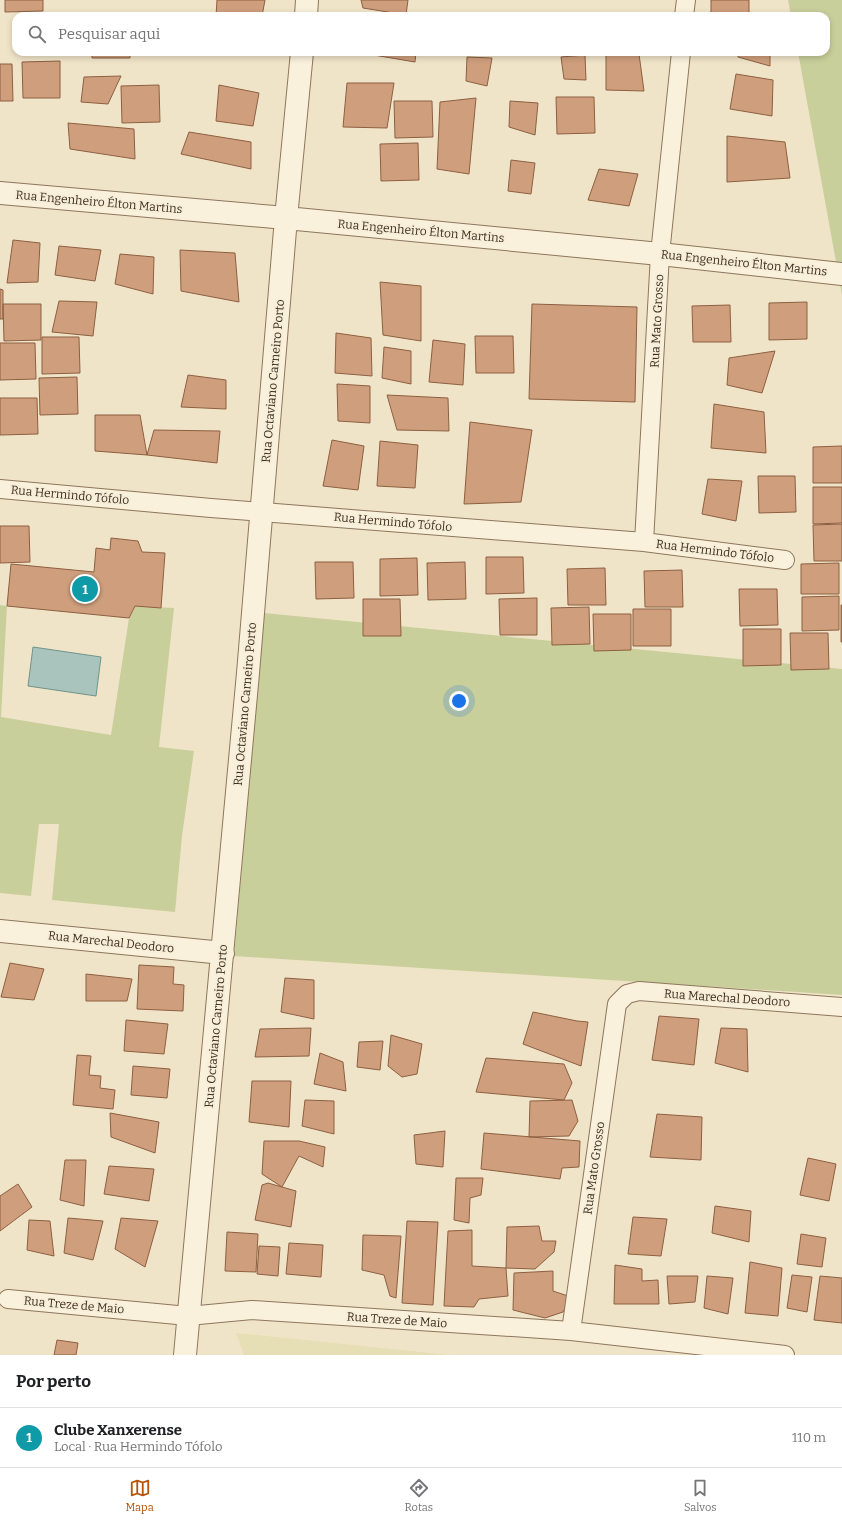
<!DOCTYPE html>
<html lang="pt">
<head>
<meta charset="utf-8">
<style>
	:root { --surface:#fff; --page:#f2f2f2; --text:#202124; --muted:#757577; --line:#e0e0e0; --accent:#b45309 }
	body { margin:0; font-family:Bitter,serif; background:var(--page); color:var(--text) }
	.you { position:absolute; left:459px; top:701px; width:14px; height:14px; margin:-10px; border:3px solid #fff; border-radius:50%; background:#1a73e8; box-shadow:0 0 0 6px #1a73e833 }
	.badge { display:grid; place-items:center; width:26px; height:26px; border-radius:50%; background:var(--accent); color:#fff; font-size:13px; font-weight:700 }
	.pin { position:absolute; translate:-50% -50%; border:2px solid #fff; box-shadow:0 1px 4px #0006 }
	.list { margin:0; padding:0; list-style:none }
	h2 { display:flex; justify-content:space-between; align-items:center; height:52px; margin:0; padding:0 16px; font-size:17px }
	h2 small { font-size:13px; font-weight:400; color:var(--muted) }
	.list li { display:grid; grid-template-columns:26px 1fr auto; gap:12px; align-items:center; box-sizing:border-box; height:60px; padding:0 16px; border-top:1px solid var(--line) }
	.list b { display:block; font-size:15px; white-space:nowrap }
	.list p { margin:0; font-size:13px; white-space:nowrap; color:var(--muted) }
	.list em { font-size:13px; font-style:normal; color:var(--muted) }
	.icon { flex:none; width:22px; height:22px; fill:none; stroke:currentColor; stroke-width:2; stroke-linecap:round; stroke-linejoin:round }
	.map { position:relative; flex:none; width:842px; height:1355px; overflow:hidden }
	.search { position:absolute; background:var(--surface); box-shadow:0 2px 6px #0003; left:12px; right:12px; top:12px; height:44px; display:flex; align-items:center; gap:10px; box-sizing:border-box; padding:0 14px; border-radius:12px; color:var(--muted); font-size:15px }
	.sheet { height:112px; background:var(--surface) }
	nav { display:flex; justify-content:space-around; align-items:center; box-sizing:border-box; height:56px; border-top:1px solid var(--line); background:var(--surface); font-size:11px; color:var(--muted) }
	nav a { display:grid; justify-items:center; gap:2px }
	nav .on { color:var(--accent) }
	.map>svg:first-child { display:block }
	.farmland { fill:#e6deb5 }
	.green { fill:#c9cf9b }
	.water { fill:#a9c4bc; stroke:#6f938a }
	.building { fill:#cf9f7d; stroke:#8d5f41 }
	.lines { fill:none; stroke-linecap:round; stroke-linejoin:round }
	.minor-casing { stroke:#8d765c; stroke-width:20 }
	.tertiary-casing { stroke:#8d765c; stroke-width:24 }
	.minor { stroke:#faf1dc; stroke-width:18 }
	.tertiary { stroke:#faf1dc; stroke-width:22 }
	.labels { text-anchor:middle; stroke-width:4; stroke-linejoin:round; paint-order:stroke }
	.street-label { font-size:12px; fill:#3d2e20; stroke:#f7eed8 }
</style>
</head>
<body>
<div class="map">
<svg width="842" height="1355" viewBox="0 0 842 1355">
	<rect width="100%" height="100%" fill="#f0e4c8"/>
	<!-- farmland -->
	<path class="farmland" d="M236 1333 450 1355H244Z"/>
	<!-- green -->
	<path class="green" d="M788 0H842V295L798 52H826V16H791Z
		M0 605 7 606 1 717 111 735 129 618 135 606 174 608 159 747 194 751 182 836 175 912 52 900 59 824H39L31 896 0 893Z
		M264 613 842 669V995L234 956Z"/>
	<!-- water -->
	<path class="water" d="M33 647 101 657 96 696 28 686Z"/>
	<!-- building -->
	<path class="building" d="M5 0H43V11L5 12Z
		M217 0H265L262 16H216Z
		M361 0H408L406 15 363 8Z
		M711 0H749V16H711Z
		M92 52H130V58H92Z
		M356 52H416L415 62Z
		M738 52H770V66L738 57Z
		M606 54H639L644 91 606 90Z
		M585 55 586 80 564 79 561 57Z
		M467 57 492 58 487 86 466 81Z
		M60 61V98H23L22 62Z
		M0 64H12L13 101H0Z
		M736 74 773 80 772 116 730 109Z
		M121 76 108 104 81 102 84 77Z
		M347 83H394L387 128 343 127Z
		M159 85 160 122 122 123 121 86Z
		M219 85 259 93 253 126 216 121Z
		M556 97H594L595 133 557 134Z
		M476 98 469 174 437 169 440 102Z
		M394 101H432L433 137 395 138Z
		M510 101 538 103 535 135 509 127Z
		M68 123 134 129 135 159 70 149Z
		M189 132 251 142V169L181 154Z
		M727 136 785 142 790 178 727 182Z
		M418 143 419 180 381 181 380 144Z
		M511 160 535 163 531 194 508 191Z
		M599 169 638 174 629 206 588 200Z
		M13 240 40 243 38 282 7 283Z
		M59 246 101 250 95 281 55 275Z
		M180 250 235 253 239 302 181 291Z
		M120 254 154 257 153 294 115 284Z
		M380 282 421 286V341L383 335Z
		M0 289 3 290V319H0Z
		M59 301 97 302 93 336 52 332Z
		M807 302V339L769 340V303Z
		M3 304H41V340L4 341Z
		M532 304 637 307 635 402 529 399Z
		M730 305 731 342H693L692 306Z
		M336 333 371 338 372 376 335 373Z
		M475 336H513L514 373H476Z
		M42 337H79L80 373 42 374Z
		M433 340 465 344 463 385 429 382Z
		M0 343H35L36 379 0 380Z
		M384 347 411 351V384L382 378Z
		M775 351 762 393 727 385 729 358Z
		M188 375 226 380V409L181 407Z
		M77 377 78 414 40 415 39 378Z
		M337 384 370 386V423L338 421Z
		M387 395 448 398 449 431 397 430Z
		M0 398H37L38 434 0 435Z
		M714 404 764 412 766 453 711 448Z
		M95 415H140L147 455 95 451Z
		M470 422 532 430 521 502 464 504Z
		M154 430 220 431 217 463 147 455Z
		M332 440 364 446 358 490 323 486Z
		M380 441 418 445 415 488 377 486Z
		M842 446V483H813V447Z
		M758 476H795L796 512 759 513Z
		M708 479 742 481 736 521 702 514Z
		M813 487H842V523L813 524Z
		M842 524V561H814L813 525Z
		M0 526H29L30 562 0 563Z
		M111 538 138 541 142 552 165 553 161 608 135 606 129 618 7 606 11 564 94 572 96 548 110 550Z
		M486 557H523L524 593 486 594Z
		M417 558 418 595 380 596V559Z
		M315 562H353L354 598 316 599Z
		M465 562 466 599 428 600 427 563Z
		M839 563V594H801V564Z
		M605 568 606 605H568L567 569Z
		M682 570 683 607H645L644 571Z
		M739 589H777L778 625 740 626Z
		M839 596V630L802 631V597Z
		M537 598V635H500L499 599Z
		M363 599H400L401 636H363Z
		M841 605H842V642H841Z
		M589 607 590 644 552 645 551 608Z
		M633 609H671V646H633Z
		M593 614H631V650L594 651Z
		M743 629H781V665L743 666Z
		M790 633H828L829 669 791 670Z
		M10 963 44 969 34 1000 1 997Z
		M139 965 174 967 173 984 184 985 183 1011 137 1009Z
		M86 974 132 979 127 1001H86Z
		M285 978 314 980V1019L281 1012Z
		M533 1012 577 1021 588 1022 581 1066 523 1044Z
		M659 1016 699 1019 694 1065 652 1060Z
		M126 1020 168 1024 164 1054 124 1051Z
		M311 1028 309 1056 255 1057 260 1029Z
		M721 1028 747 1029 748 1072 715 1063Z
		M391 1035 422 1044 417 1074 402 1077 388 1066Z
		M383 1041 380 1070 357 1067 359 1042Z
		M320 1053 343 1062 346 1091 314 1084Z
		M77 1055 91 1056 89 1075 101 1076 100 1088 115 1090 113 1109 73 1105Z
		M486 1058 564 1064 572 1083 564 1100 476 1092Z
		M133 1066 170 1069 167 1098 131 1095Z
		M252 1081H291L289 1127 249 1122Z
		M305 1100 334 1101V1134L302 1126Z
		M572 1100 578 1121 569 1136 529 1137 530 1101Z
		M110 1113 159 1122 155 1153 111 1137Z
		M657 1114 702 1117 701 1160 650 1157Z
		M445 1131 443 1167 416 1164 414 1135Z
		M484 1133 580 1141 579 1167 562 1168 560 1179 481 1169Z
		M264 1141H299L325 1147 323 1167 299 1156 282 1187 262 1174Z
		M808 1158 836 1164 829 1201 800 1195Z
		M65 1160H86L84 1206 60 1200Z
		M109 1166 154 1169 149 1201 104 1194Z
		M456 1178H483L481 1195 470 1198 469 1223 454 1220Z
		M268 1183 296 1191 291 1227 255 1220 262 1185Z
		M18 1184 32 1207 0 1231V1196Z
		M715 1206 751 1211 749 1242 712 1233Z
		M633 1217 667 1219 661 1256 628 1254Z
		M68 1218 103 1221 93 1260 64 1253Z
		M121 1218 158 1221 145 1267 115 1249Z
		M29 1220 50 1221 54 1256 27 1250Z
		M407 1221 438 1222 433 1305 402 1303Z
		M539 1226 542 1241H556L554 1252 535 1269 506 1268 507 1227Z
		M472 1230V1266L506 1268 508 1296 479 1299 474 1307 444 1306 448 1231Z
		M227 1232 258 1234 256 1272 225 1271Z
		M801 1234 826 1238 822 1267 797 1264Z
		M363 1235 401 1236 396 1298 390 1296 384 1275 362 1270Z
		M289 1243 323 1245 321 1277 286 1274Z
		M259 1246 280 1247 278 1276 257 1274Z
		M750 1262 782 1268 778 1316 745 1313Z
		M615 1265 642 1269V1281L658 1280 659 1304H614Z
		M553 1271V1291L571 1297 563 1312 545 1318 513 1310 514 1273Z
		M792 1275 812 1277 807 1312 787 1308Z
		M667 1276H698L695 1302 669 1304Z
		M707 1276 733 1278 728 1314 704 1308Z
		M820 1276 842 1278V1323L814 1320Z
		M57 1340 78 1343 76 1355H54Z"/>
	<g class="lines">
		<!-- minor casing -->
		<g class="minor-casing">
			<path id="minor" d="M684 16 686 0
				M0 489 211 508 644 542 785 560
				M644 542 660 254 681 52
				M8 1299 188 1316 252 1310 571 1331 785 1355
				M571 1331 617 1004 627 994 639 991 842 1007"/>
		</g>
		<!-- tertiary casing -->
		<g class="tertiary-casing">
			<path id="tertiary" d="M306 16 307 0
				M0 193 286 218 660 254 842 274
				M0 931 223 953
				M185 1355 248 673 286 218 302 52"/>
		</g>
		<!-- minor -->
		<use href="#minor" class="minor"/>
		<!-- tertiary -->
		<use href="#tertiary" class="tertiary"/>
	</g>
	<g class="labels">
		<!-- street labels -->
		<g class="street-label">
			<text transform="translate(99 202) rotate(5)" y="4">Rua Engenheiro Élton Martins</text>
			<text transform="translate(421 231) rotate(5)" y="4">Rua Engenheiro Élton Martins</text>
			<text transform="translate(744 263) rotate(6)" y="4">Rua Engenheiro Élton Martins</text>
			<text transform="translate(657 321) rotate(-87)" y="4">Rua Mato Grosso</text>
			<text transform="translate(273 381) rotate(-85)" y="4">Rua Octaviano Carneiro Porto</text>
			<text transform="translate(70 495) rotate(5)" y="4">Rua Hermindo Tófolo</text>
			<text transform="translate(393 522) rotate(5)" y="4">Rua Hermindo Tófolo</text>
			<text transform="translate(715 551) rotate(7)" y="4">Rua Hermindo Tófolo</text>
			<text transform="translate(245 704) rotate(-85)" y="4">Rua Octaviano Carneiro Porto</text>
			<text transform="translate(111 942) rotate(6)" y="4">Rua Marechal Deodoro</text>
			<text transform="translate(727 998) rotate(4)" y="4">Rua Marechal Deodoro</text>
			<text transform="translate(216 1026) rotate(-85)" y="4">Rua Octaviano Carneiro Porto</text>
			<text transform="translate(594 1168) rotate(-82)" y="4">Rua Mato Grosso</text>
			<text transform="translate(74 1305) rotate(5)" y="4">Rua Treze de Maio</text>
			<text transform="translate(397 1320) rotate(4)" y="4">Rua Treze de Maio</text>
		</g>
	</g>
</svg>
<div class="you"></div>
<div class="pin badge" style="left:85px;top:589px;background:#0f9aa8">1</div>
<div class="search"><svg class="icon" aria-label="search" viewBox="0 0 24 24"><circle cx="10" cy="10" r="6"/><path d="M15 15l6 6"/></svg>Pesquisar aqui</div>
</div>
<section class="sheet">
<h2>Por perto<small></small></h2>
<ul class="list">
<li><span class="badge" style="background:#0f9aa8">1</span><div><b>Clube Xanxerense</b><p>Local · Rua Hermindo Tófolo</p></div><em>110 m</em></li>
</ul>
</section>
<nav>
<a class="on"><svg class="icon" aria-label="map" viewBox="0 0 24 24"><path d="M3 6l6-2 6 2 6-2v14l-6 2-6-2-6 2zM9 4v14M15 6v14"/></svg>Mapa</a>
<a><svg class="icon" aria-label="directions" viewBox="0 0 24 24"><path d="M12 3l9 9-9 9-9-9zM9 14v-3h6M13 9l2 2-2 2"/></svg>Rotas</a>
<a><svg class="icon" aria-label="saved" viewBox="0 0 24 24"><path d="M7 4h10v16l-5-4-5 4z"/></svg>Salvos</a>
</nav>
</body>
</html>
